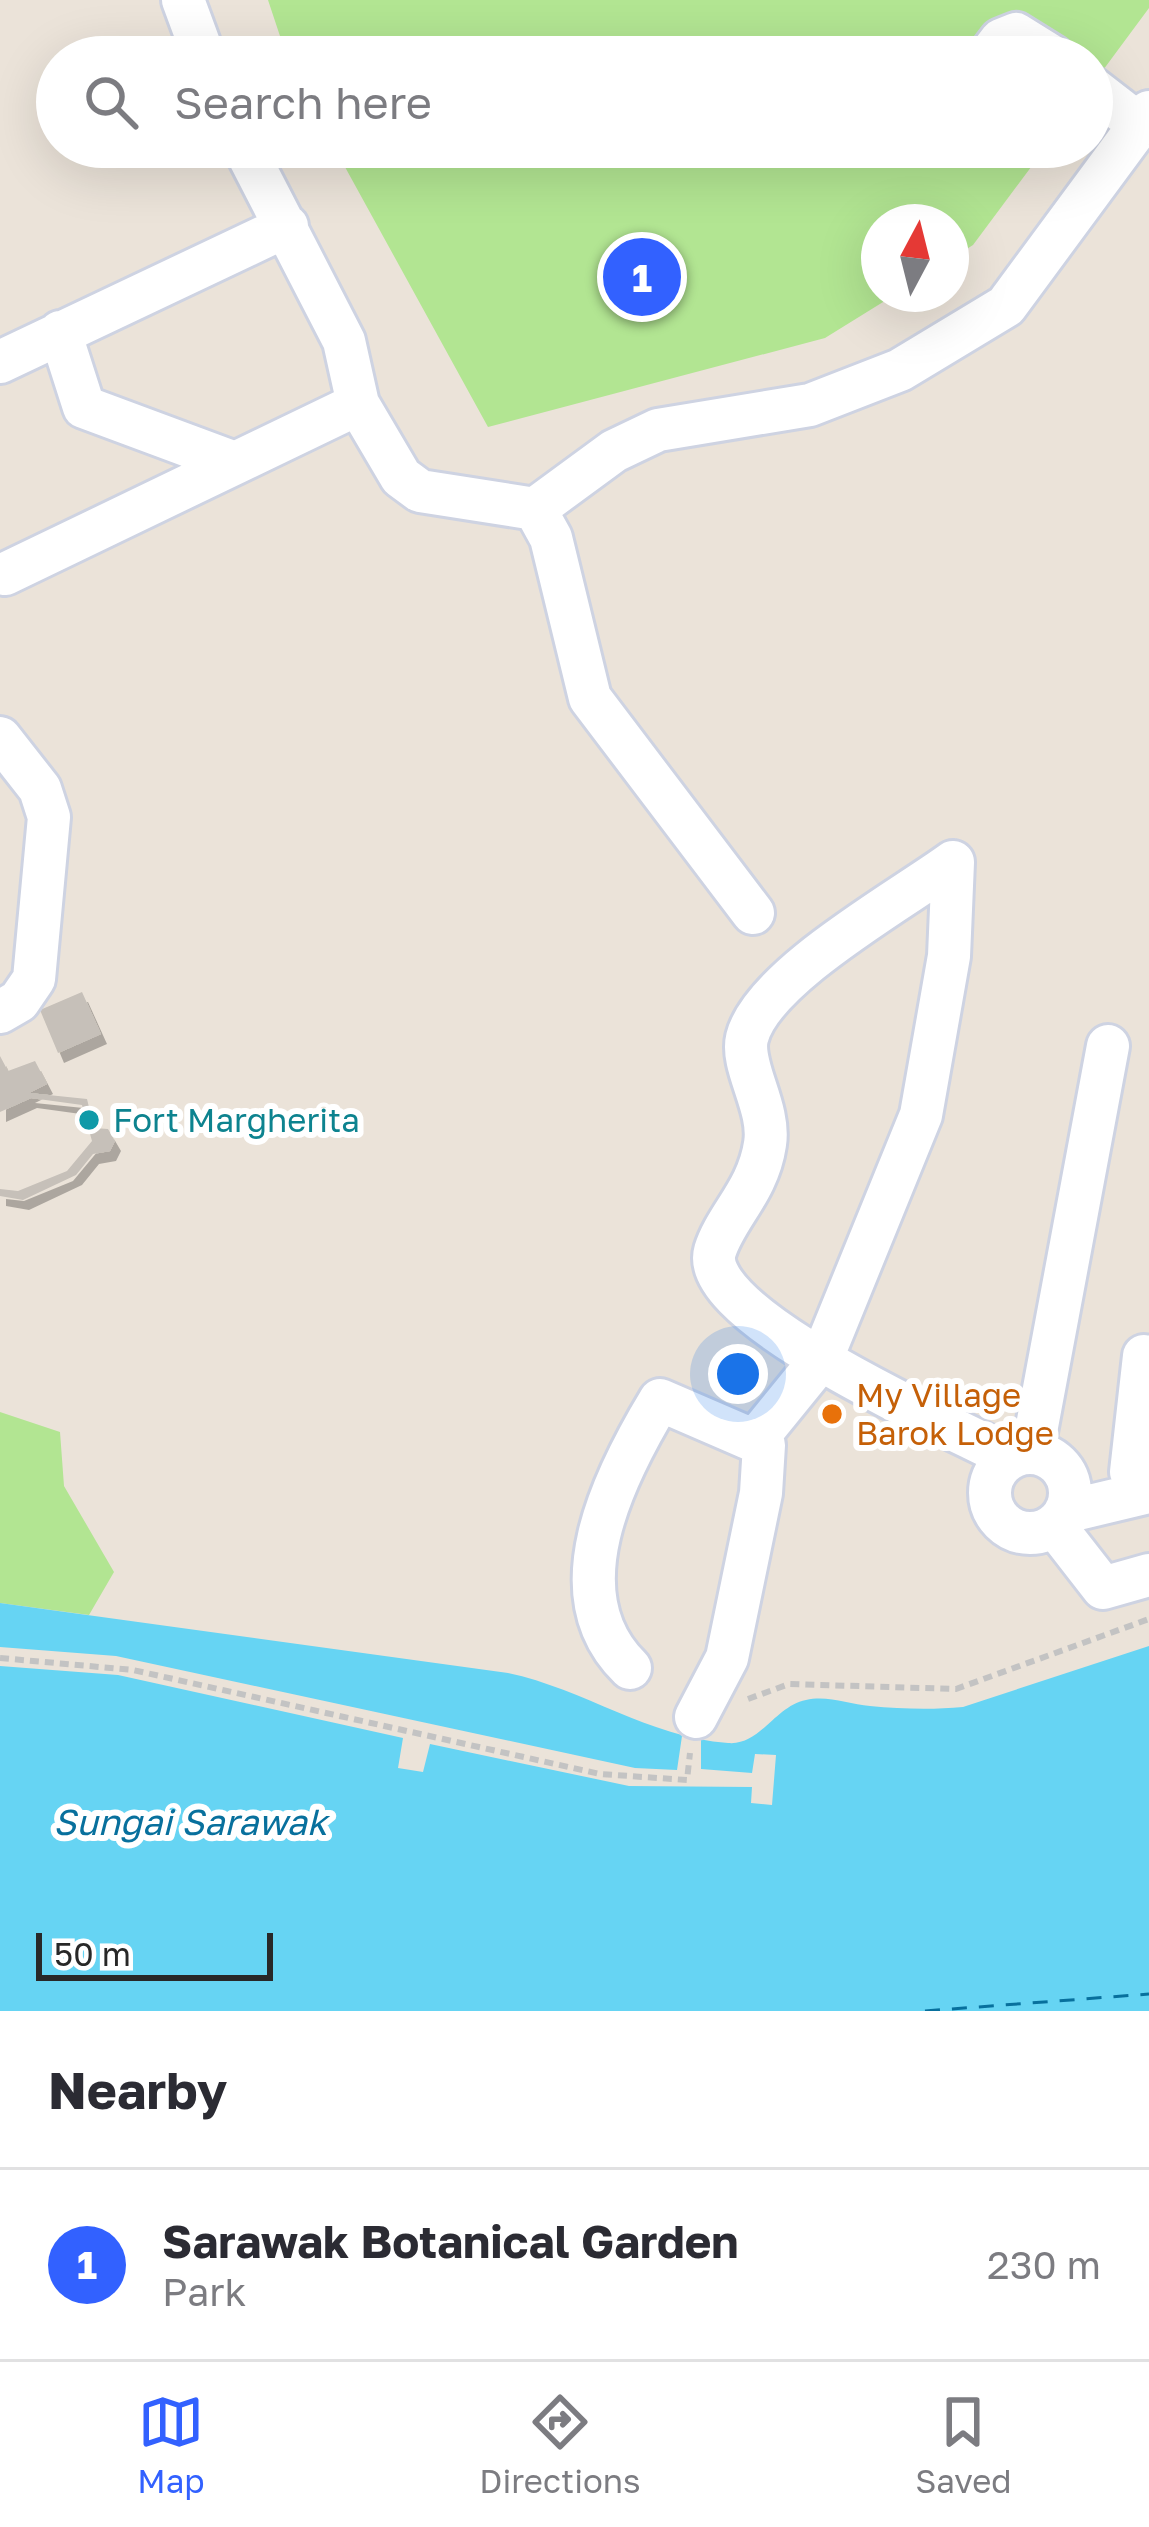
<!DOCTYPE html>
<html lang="en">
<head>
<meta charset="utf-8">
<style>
	:root { --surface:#fff; --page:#f2f2f3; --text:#2b2b33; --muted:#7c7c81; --line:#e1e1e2; --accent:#3261ff }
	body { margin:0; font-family:"Golos Text",sans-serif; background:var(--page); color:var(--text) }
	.compass { position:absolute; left:861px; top:204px; width:108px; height:108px; border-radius:50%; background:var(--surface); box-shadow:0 12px 48px #0002; rotate:7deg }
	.scale { position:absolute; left:36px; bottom:30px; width:237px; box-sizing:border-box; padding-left:12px; border:6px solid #282828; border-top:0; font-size:33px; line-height:42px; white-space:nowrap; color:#282828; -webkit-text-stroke:9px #fff; paint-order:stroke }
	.you { position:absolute; left:738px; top:1374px; width:42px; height:42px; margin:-30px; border:9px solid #fff; border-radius:50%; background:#1a73e8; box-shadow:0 0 0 18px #1a73e833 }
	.badge { display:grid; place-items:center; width:78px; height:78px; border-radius:50%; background:var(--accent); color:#fff; font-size:39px; font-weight:700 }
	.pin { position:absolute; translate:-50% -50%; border:6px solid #fff; box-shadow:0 3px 12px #0006 }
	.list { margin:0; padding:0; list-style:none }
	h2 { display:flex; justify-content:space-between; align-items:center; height:156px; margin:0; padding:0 48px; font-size:51px }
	h2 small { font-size:39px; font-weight:400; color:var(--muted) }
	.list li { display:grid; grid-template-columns:78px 1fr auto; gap:36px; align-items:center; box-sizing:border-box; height:192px; padding:0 48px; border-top:3px solid var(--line) }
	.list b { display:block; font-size:45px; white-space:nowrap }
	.list p { margin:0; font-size:39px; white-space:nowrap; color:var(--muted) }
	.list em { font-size:39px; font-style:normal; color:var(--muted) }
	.icon { flex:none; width:66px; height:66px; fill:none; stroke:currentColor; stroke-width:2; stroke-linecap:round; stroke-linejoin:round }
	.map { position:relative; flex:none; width:1149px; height:2011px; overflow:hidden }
	.search { position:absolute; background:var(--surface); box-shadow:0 12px 48px #0002; left:36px; right:36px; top:36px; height:132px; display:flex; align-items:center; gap:30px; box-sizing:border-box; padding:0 42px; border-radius:66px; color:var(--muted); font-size:45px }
	.sheet { height:348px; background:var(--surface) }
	nav { display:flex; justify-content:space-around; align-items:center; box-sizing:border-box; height:168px; border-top:3px solid var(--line); background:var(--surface); font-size:33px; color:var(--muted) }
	nav a { display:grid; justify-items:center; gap:6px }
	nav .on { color:var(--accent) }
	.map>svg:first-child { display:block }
	.green { fill:#b2e592 }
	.water { fill:#66d4f3 }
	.pier { fill:#ebe3d9 }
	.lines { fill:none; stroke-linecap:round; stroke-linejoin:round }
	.ferry { stroke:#08709d; stroke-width:3; stroke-dasharray:15 12; stroke-linecap:butt }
	.building { fill:#c6c0b9; filter:url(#shadow) }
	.minor-casing { stroke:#ced3e2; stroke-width:48 }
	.path { stroke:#c3c3c3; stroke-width:6; stroke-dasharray:9 6; stroke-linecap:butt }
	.minor { stroke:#fff; stroke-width:42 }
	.culture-dot { fill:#0f9aa8; stroke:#fff; stroke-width:4.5 }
	.food-dot { fill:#e8710a; stroke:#fff; stroke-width:4.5 }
	.labels { text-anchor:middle; stroke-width:12; stroke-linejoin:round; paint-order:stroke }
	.culture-label { font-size:33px; fill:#0d838f; stroke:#fff; text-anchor:start }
	.food-label { font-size:33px; fill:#c56008; stroke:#fff; text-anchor:start }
	.water-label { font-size:36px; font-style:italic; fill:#08709d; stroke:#fff }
</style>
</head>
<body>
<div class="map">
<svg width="1149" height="2011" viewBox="0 0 1149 2011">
	<defs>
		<filter id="shadow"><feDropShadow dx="6" dy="10" stdDeviation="0" flood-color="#0004"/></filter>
	</defs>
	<rect width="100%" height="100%" fill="#ebe3d9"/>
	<!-- green -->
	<path class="green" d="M268 0H1149V8L1092 85V57H287Z
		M334 147H1046L973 245 951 259V222H879V294H896L825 338 488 427Z
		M0 1412 60 1432 64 1486 114 1572 89 1615 0 1603Z"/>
	<!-- water -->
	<path class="water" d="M0 1603 508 1673C584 1689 648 1737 728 1743 760 1746 775 1706 806 1700 827 1695 849 1704 870 1706 901 1709 932 1710 963 1707L1149 1646V2011H0Z"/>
	<!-- pier -->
	<path class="pier" d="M0 1647 116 1656 635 1768 677 1770 682 1736 701 1739V1769L752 1773 755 1754 776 1755 772 1805 751 1803 752 1787 629 1786 430 1744 423 1772 398 1768 403 1738 118 1675 0 1666Z"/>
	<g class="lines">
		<!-- ferry -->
		<path class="ferry" d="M925 2011 1149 1994"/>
	</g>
	<!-- building -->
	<path class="building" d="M82 992 101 1034 58 1053 40 1010Z
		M0 1056 8 1071 35 1061 47 1084 29 1093 87 1099 94 1128 108 1129 115 1141 110 1151 93 1154 76 1175 23 1200 0 1196V1189L18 1191 67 1171 92 1141 82 1105 31 1098 0 1112Z"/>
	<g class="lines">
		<!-- minor casing -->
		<g class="minor-casing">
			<path id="minor" d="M183 0 204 57
				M988 57 1001 40 1016 34 1053 57
				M1092 88 1140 125
				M244 147 344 341 358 404 401 477 420 491 535 509 551 538 590 698 753 913
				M60 332 84 407 232 462
				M0 362 287 226
				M535 509 614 451 658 430 810 405 900 370 1006 306 1149 112
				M5 574 358 404
				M0 738 40 789 49 817 34 979 19 1001 0 1012
				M953 862C901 900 762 977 747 1038 740 1066 771 1108 765 1144 758 1191 726 1216 715 1251 696 1315 950 1426 997 1451L1004 1462
				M757 1438 822 1358 921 1115 949 956 953 862
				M1032 1453 1108 1046
				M990 1493a40 40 0 1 1 80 0a40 40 0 1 1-80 0Z
				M1131 1472 1144 1356
				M1065 1512 1149 1492
				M1054 1525 1103 1588 1149 1575
				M630 1668C554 1594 614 1476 660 1400L764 1445 761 1493 727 1658 696 1717"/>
		</g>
		<!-- path -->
		<path class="path" d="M0 1658 133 1670 600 1774 687 1780 690 1753
			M748 1699 789 1684 956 1689 1149 1619"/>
		<!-- minor -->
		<use href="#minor" class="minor"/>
	</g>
	<!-- markers -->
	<circle class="culture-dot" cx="89" cy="1120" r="12"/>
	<circle class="food-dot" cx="832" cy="1414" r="12"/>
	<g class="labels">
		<!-- culture labels -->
		<g class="culture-label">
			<text x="113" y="1132">Fort Margherita</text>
		</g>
		<!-- food labels -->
		<g class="food-label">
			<text x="856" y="1407">My Village<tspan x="856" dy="38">Barok Lodge</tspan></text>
		</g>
		<!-- water labels -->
		<g class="water-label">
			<text x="190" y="1835">Sungai Sarawak</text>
		</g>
	</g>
</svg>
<svg class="compass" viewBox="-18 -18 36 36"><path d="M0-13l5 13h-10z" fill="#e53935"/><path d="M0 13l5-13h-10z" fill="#7c7c81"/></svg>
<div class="scale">50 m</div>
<div class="you"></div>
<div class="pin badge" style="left:642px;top:277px">1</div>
<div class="search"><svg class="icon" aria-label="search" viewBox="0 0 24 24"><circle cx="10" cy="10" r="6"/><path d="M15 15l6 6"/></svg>Search here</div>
</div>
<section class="sheet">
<h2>Nearby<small></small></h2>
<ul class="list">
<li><span class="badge">1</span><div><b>Sarawak Botanical Garden</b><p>Park</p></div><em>230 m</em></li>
</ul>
</section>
<nav>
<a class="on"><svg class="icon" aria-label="map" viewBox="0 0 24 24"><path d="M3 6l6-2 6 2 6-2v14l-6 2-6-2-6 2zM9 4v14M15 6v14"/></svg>Map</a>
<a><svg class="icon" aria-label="directions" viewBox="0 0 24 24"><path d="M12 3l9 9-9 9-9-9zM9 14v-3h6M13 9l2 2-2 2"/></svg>Directions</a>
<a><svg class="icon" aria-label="saved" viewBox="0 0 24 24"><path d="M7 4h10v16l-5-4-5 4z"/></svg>Saved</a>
</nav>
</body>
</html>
